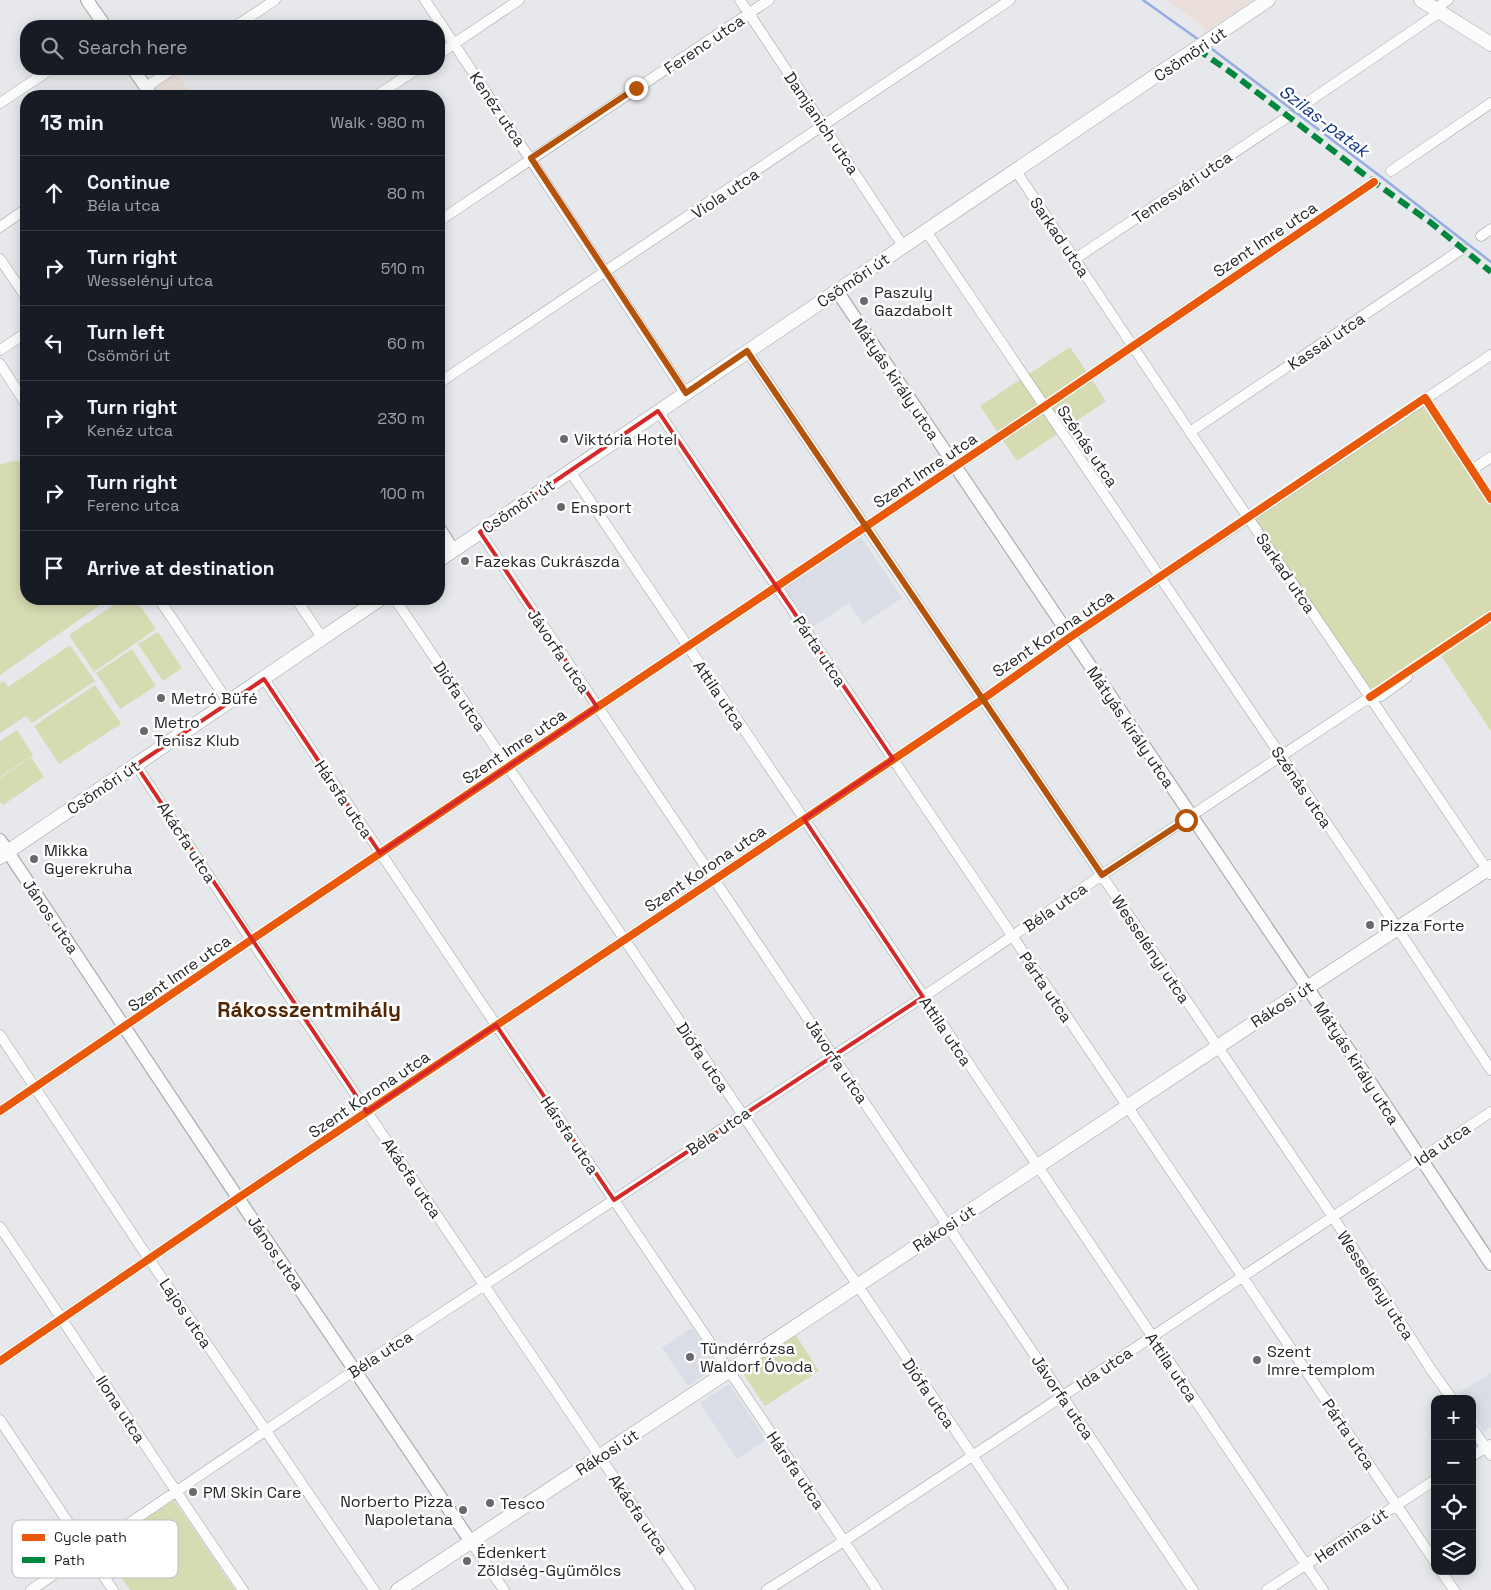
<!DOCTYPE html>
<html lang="en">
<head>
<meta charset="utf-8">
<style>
	:root { --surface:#171b24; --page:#242831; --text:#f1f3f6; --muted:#9ea1a6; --line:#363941 }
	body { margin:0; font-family:"Space Grotesk",sans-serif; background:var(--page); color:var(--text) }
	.controls { position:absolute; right:15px; bottom:15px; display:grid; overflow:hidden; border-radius:10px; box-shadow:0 2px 12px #0003 }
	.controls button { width:45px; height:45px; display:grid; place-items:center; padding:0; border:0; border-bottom:1px solid var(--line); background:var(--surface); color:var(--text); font:25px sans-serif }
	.stop { position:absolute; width:15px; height:15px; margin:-11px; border:4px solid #b45309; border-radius:50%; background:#fff }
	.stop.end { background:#b45309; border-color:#fff; box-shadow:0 1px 5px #0008 }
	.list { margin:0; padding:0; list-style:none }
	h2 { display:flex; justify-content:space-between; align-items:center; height:65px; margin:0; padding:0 20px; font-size:21px }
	h2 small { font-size:16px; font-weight:400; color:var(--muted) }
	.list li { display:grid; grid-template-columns:32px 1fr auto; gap:15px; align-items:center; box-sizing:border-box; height:75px; padding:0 20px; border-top:1px solid var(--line) }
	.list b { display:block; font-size:19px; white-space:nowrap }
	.list p { margin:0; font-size:16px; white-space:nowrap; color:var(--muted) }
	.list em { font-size:16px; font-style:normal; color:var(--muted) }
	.icon { flex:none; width:28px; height:28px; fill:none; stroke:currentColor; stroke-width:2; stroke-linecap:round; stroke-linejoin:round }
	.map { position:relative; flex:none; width:1491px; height:1590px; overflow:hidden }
	.search { position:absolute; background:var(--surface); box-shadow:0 2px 12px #0003; left:20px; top:20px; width:425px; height:55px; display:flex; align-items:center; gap:12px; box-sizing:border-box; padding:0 18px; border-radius:20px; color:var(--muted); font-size:19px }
	.panel { position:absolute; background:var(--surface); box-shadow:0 2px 12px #0003; left:20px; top:90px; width:425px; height:515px; border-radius:20px }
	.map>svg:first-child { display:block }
	.commercial { fill:#ebdfdb }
	.built { fill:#dadce6 }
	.green { fill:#d6dbb2 }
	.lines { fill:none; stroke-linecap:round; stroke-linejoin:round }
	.stream { stroke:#93ace2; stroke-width:2.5 }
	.minor-casing { stroke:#a0a1a4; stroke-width:11 }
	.tertiary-casing { stroke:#a0a1a4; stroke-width:14 }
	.secondary-casing { stroke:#a0a1a4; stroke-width:15 }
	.minor { stroke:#fbfcfc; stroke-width:10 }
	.tertiary { stroke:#fbfcfc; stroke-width:12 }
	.secondary { stroke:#fbfcfc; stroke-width:14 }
	.quiet { stroke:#00873e; stroke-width:6; stroke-dasharray:12 6; stroke-linecap:butt }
	.cycleway-casing { stroke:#fff; stroke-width:11 }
	.cycleway { stroke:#e8590c; stroke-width:8 }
	.route { stroke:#b45309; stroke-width:6 }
	.marked { fill:none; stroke:#d62828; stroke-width:4; stroke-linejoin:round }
	.poi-dot { fill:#69696d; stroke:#fff; stroke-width:2 }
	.labels { text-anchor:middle; stroke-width:5; stroke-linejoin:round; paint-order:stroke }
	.street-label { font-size:16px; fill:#252528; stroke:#fff }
	.poi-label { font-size:16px; fill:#252528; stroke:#fff; text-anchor:start }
	.water-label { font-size:18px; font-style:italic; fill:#12368b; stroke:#fff }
	.district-label { font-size:21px; font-weight:bold; fill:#532604; stroke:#fff }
	.key { fill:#fff; stroke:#bebebe; stroke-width:1 }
	.key-label { font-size:14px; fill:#252528 }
</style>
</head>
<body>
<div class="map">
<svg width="1491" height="1590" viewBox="0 0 1491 1590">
	<rect width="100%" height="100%" fill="#e7e8ec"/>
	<!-- commercial -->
	<path class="commercial" d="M1165 0H1253L1205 32 1202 25Z
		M177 73 190 93 192 96H162L156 87Z"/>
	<!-- built -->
	<path class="built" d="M861 537 902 598 863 624 849 603 811 628 784 588Z
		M692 1328 718 1366 688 1386 662 1348Z
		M1491 1373V1427L1484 1432 1472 1413V1399H1463L1459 1393Z
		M729 1384 766 1440 737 1459 700 1403Z"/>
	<!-- green -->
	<path class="green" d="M1070 347 1106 401 1017 461 980 406Z
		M1425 398 1491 499V731L1438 651 1370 697 1249 518Z
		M26 460V599H109L0 675V465L8 462Z
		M123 599H135L156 629 94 672 69 635Z
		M158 632 182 668 163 681 138 644Z
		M70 645 95 681 32 723 26 716 0 733V683L4 681 8 687Z
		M132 649 156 686 120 709 96 673Z
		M95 685 121 724 59 764 34 726Z
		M17 730 33 755 0 777V741Z
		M31 757 44 777 3 805 0 802V778Z
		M795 1334 819 1371 765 1406 740 1369Z
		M174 1500 235 1590H130L101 1548Z"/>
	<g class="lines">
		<!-- stream -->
		<path class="stream" d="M1143 0 1199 40
			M1208 46 1380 176 1491 262"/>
		<!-- minor casing -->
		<g class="minor-casing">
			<path id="minor" d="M425 0 685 393
				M740 0 903 246
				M1435 9 1448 0
				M236 26 275 0
				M439 54 519 0
				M146 87 173 69
				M376 96 417 69
				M0 103 51 69
				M1299 108 1440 12
				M1016 171 1190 432 1490 874
				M1391 171 1491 103
				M439 221 769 0
				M0 227 26 209
				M926 231 1394 923 1491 1070
				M1481 236 1491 229
				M0 259 26 297
				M1075 259 1289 116
				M0 350 26 333
				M747 351 1333 1217 1430 1368 1452 1399
				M0 364 26 404
				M439 383 1010 0
				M1425 398 1491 499
				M658 411 1435 1562
				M1190 432 1462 249
				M1472 470 1491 457
				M570 471 1323 1590
				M480 532 1193 1590
				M159 599 228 702
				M296 599 323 639
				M395 599 1063 1590
				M264 679 496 1025 877 1590
				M136 765 251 940 690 1590
				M0 1035 149 1259 374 1590
				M0 1111 251 940 1045 406 1374 182
				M0 1227C82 1347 160 1470 243 1590
				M0 1361 238 1198 714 880 983 699 1066 640 1491 355
				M0 1420 113 1590
				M1472 1428 1491 1455
				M1472 1456 1490 1445
				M471 1542 504 1590
				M1441 1571 1454 1590
				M31 1590 355 1370 923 997 1102 875 1370 697 1381 696 1407 677
				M767 1590 844 1541 1491 1112
				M1267 1590 1435 1480"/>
		</g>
		<!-- tertiary casing -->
		<g class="tertiary-casing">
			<path id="tertiary" d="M87 0 105 26
				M133 69 152 96
				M837 291 1301 978 1491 1264
				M439 528 453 550
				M0 840 238 1198 471 1542"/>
		</g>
		<!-- secondary casing -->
		<g class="secondary-casing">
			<path id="secondary" d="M1421 0 1491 44
				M439 560 1268 0
				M0 857 380 599
				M398 1590 1299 993 1491 867"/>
		</g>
		<!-- minor -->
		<use href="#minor" class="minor"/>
		<!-- tertiary -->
		<use href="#tertiary" class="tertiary"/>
		<!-- secondary -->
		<use href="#secondary" class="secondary"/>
		<!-- quiet -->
		<path class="quiet" d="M1197 49 1233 74 1374 182 1430 222 1491 272"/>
		<!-- cycleway casing -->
		<g class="cycleway-casing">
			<path id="cycleway" d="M1370 697 1491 616
				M0 1111 251 940 1045 406 1374 182
				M0 1361 238 1198 714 880 983 699 1066 640 1425 398 1491 499"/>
		</g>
		<!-- cycleway -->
		<use href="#cycleway" class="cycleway"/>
	</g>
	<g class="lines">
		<!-- route -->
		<path class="route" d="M636 88 531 158 686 393 747 351 1102 875 1186 820"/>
	</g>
	<!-- marked area -->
	<path class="marked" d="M658 411 893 759 804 819 923 997 614 1200 496 1025 367 1112 136 765 264 679 380 853 508 767 597 707 480 532Z"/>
	<!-- markers -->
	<g class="poi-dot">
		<circle cx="864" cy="301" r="5"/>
		<circle cx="564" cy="439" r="5"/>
		<circle cx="561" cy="507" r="5"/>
		<circle cx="465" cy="561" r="5"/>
		<circle cx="161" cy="698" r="5"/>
		<circle cx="144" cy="731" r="5"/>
		<circle cx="34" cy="859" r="5"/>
		<circle cx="1370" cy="925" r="5"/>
		<circle cx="690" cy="1357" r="5"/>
		<circle cx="1257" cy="1360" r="5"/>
		<circle cx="193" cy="1492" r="5"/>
		<circle cx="490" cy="1503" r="5"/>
		<circle cx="463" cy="1510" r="5"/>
		<circle cx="467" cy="1561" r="5"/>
	</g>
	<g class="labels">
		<!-- street labels -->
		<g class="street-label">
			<text transform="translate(704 44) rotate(-34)" y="6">Ferenc utca</text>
			<text transform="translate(1190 54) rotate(-34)" y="6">Csömöri út</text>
			<text transform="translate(498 109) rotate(56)" y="6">Kenéz utca</text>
			<text transform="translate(822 123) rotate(56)" y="6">Damjanich utca</text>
			<text transform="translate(1182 187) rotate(-34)" y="6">Temesvári utca</text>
			<text transform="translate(725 193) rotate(-34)" y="6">Viola utca</text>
			<text transform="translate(1060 237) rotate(56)" y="6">Sarkad utca</text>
			<text transform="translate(1265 239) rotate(-34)" y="6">Szent Imre utca</text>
			<text transform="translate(853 280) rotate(-34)" y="6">Csömöri út</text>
			<text transform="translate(1326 341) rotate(-34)" y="6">Kassai utca</text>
			<text transform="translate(896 379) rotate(56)" y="6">Mátyás király utca</text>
			<text transform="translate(1088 446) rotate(56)" y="6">Szénás utca</text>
			<text transform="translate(925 470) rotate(-34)" y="6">Szent Imre utca</text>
			<text transform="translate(518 506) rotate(-34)" y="6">Csömöri út</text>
			<text transform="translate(1286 573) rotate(56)" y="6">Sarkad utca</text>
			<text transform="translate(1053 633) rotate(-34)" y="6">Szent Korona utca</text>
			<text transform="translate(559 651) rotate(56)" y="6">Jávorfa utca</text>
			<text transform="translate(820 651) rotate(56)" y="6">Párta utca</text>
			<text transform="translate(720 695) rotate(56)" y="6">Attila utca</text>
			<text transform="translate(460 696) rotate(56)" y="6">Diófa utca</text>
			<text transform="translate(1131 727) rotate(56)" y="6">Mátyás király utca</text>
			<text transform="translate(514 746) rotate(-34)" y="6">Szent Imre utca</text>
			<text transform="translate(103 787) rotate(-34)" y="6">Csömöri út</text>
			<text transform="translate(1302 787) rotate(56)" y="6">Szénás utca</text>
			<text transform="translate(344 799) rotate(56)" y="6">Hársfa utca</text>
			<text transform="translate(187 842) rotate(57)" y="6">Akácfa utca</text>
			<text transform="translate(705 868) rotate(-34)" y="6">Szent Korona utca</text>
			<text transform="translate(1055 907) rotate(-35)" y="6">Béla utca</text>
			<text transform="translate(51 916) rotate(56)" y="6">János utca</text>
			<text transform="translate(1151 949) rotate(56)" y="6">Wesselényi utca</text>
			<text transform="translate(179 973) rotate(-35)" y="6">Szent Imre utca</text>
			<text transform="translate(1046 987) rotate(56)" y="6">Párta utca</text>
			<text transform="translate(1282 1004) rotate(-33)" y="6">Rákosi út</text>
			<text transform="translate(946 1031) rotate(56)" y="6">Attila utca</text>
			<text transform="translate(703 1057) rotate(56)" y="6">Diófa utca</text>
			<text transform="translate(837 1061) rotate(56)" y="6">Jávorfa utca</text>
			<text transform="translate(1357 1063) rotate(57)" y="6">Mátyás király utca</text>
			<text transform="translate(369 1094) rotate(-34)" y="6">Szent Korona utca</text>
			<text transform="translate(718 1131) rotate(-34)" y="6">Béla utca</text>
			<text transform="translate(570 1135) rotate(56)" y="6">Hársfa utca</text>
			<text transform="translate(1442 1144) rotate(-34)" y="6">Ida utca</text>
			<text transform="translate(412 1178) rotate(56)" y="6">Akácfa utca</text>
			<text transform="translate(944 1228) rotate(-33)" y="6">Rákosi út</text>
			<text transform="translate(276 1253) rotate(56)" y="6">János utca</text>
			<text transform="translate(1376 1285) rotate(57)" y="6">Wesselényi utca</text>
			<text transform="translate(186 1313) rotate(56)" y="6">Lajos utca</text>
			<text transform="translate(380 1354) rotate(-33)" y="6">Béla utca</text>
			<text transform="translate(1172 1367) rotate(56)" y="6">Attila utca</text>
			<text transform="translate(1104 1368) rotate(-34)" y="6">Ida utca</text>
			<text transform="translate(929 1393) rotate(56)" y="6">Diófa utca</text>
			<text transform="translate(1063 1397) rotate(56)" y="6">Jávorfa utca</text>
			<text transform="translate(121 1409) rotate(57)" y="6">Ilona utca</text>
			<text transform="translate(1349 1434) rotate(56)" y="6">Párta utca</text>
			<text transform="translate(607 1452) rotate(-33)" y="6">Rákosi út</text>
			<text transform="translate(796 1470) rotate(56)" y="6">Hársfa utca</text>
			<text transform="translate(639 1514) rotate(56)" y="6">Akácfa utca</text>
			<text transform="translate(1351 1535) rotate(-34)" y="6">Hermina út</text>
		</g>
		<!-- poi labels -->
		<g class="poi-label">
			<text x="874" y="298">Paszuly<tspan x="874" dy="18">Gazdabolt</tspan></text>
			<text x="574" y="445">Viktória Hotel</text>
			<text x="571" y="513">Ensport</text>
			<text x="475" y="567">Fazekas Cukrászda</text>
			<text x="171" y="704">Metró Büfé</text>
			<text x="154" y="728">Metro<tspan x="154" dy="18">Tenisz Klub</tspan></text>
			<text x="44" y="856">Mikka<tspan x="44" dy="18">Gyerekruha</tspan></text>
			<text x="1380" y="931">Pizza Forte</text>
			<text x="700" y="1354">Tündérrózsa<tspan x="700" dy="18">Waldorf Óvoda</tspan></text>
			<text x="1267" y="1357">Szent<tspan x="1267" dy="18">Imre-templom</tspan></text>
			<text x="203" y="1498">PM Skin Care</text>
			<text x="453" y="1507" text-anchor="end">Norberto Pizza<tspan x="453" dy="18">Napoletana</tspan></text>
			<text x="500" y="1509">Tesco</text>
			<text x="477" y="1558">Édenkert<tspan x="477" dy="18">Zöldség-Gyümölcs</tspan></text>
		</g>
		<!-- water labels -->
		<g class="water-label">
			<text transform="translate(1324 121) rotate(37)" y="6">Szilas-patak</text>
		</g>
		<!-- district labels -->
		<g class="district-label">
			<text x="309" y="1017">Rákosszentmihály</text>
		</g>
	</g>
	<!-- legend -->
	<rect x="12" y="1520" width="166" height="58" rx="8" class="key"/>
	<rect x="22" y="1534" width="23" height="7" fill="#e8590c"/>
	<rect x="22" y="1557" width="23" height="6" fill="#00873e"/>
	<g class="key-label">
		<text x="54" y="1542">Cycle path</text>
		<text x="54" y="1565">Path</text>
	</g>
</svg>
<div class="controls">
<button>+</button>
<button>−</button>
<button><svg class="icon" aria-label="locate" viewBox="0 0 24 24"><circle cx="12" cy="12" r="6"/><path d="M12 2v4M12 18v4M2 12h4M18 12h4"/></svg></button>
<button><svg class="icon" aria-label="layers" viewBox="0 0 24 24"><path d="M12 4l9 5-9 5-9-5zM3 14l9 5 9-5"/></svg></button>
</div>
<div class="stop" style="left:1186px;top:820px"></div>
<div class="stop end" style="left:636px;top:88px"></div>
<div class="search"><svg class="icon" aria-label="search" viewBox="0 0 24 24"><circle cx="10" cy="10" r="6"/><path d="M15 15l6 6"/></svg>Search here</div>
<section class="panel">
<h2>13 min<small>Walk · 980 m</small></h2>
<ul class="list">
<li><svg class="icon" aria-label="ahead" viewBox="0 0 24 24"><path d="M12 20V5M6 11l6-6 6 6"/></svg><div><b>Continue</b><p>Béla utca</p></div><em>80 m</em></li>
<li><svg class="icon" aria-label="right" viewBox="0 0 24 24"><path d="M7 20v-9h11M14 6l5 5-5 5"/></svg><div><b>Turn right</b><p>Wesselényi utca</p></div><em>510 m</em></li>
<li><svg class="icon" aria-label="left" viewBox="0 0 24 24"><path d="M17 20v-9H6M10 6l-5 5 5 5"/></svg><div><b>Turn left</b><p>Csömöri út</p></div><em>60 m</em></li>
<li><svg class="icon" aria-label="right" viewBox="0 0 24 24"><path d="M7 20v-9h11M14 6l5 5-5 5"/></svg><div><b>Turn right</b><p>Kenéz utca</p></div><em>230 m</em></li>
<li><svg class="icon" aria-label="right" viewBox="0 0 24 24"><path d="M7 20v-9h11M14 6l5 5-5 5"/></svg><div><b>Turn right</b><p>Ferenc utca</p></div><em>100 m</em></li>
<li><svg class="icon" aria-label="arrive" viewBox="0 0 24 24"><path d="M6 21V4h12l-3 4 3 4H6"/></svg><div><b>Arrive at destination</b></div></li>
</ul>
</section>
</div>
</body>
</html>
